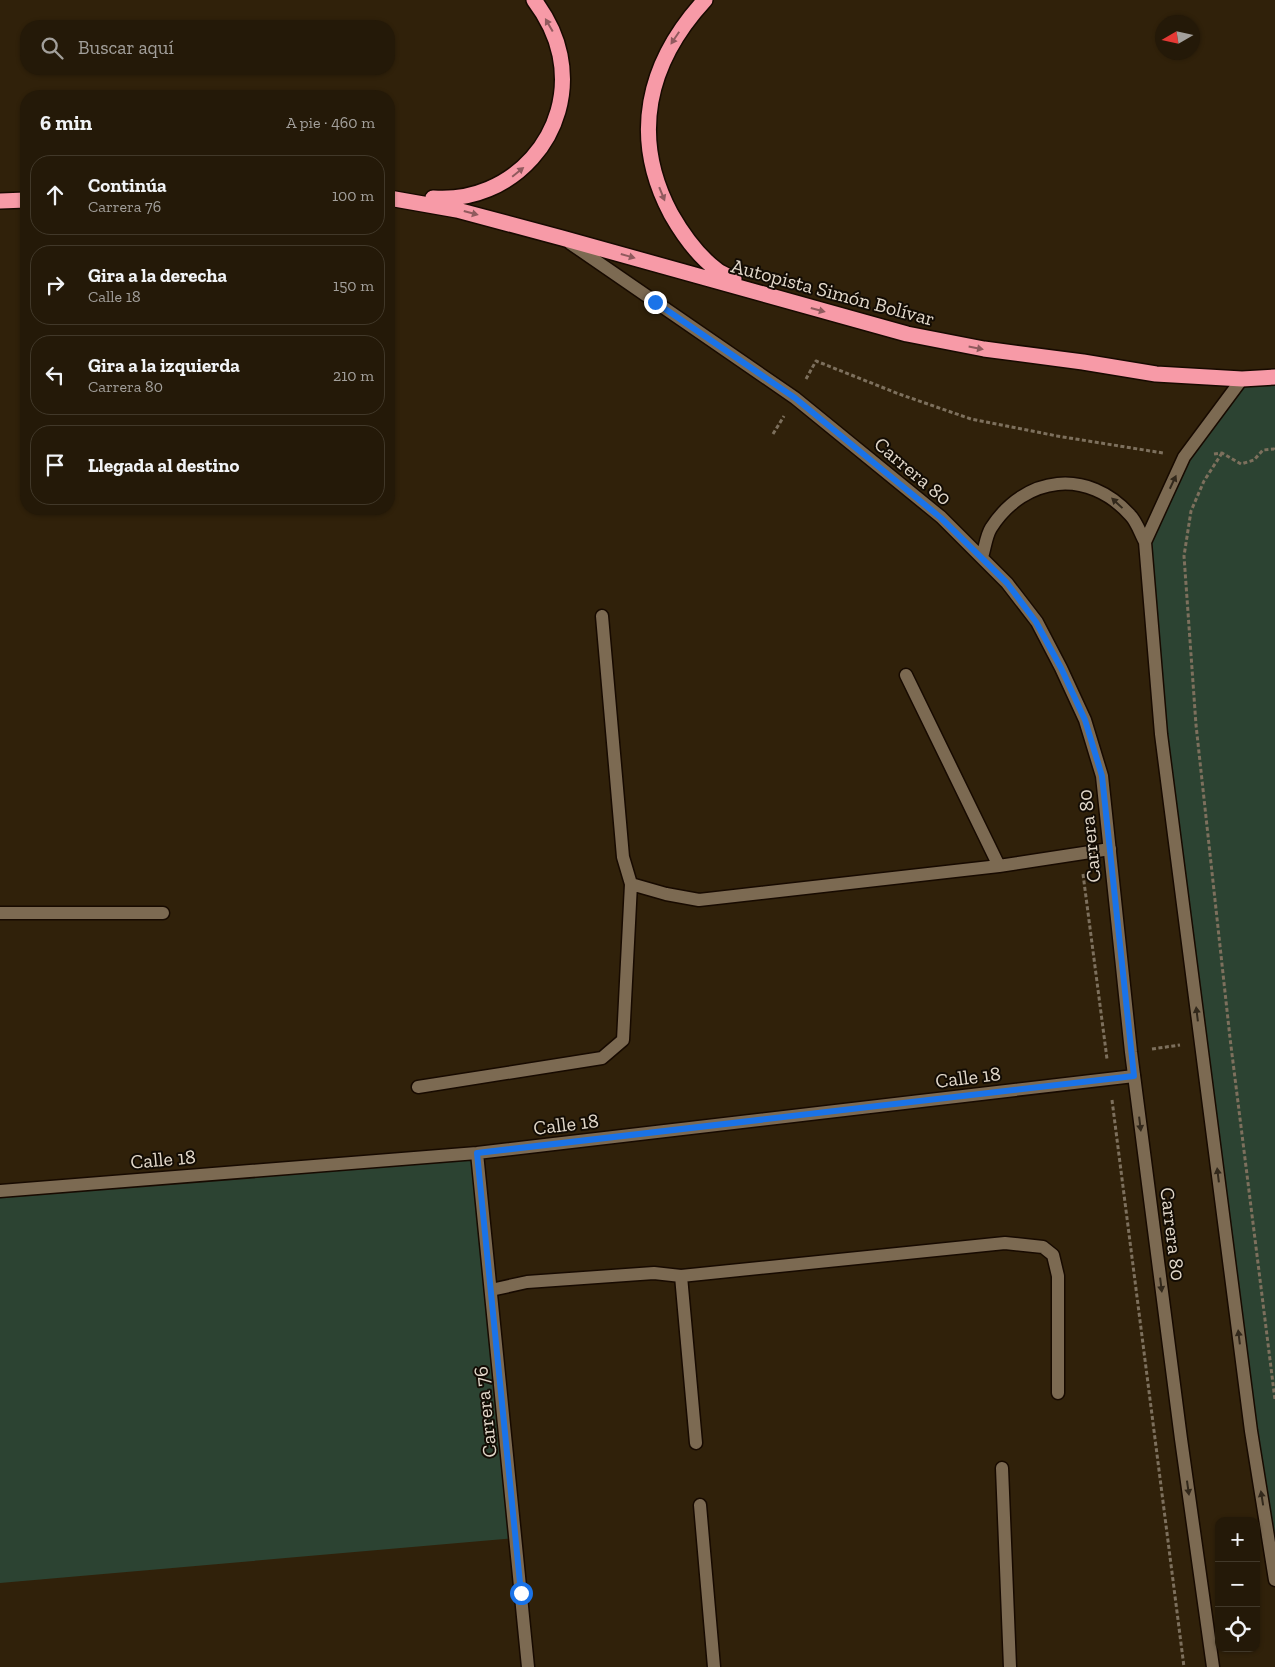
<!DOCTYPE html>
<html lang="es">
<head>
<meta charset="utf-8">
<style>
	:root { --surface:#241908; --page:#2c2212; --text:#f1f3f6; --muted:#a3a09c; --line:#413829 }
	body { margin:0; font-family:"Zilla Slab",serif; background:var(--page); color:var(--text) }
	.controls { position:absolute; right:15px; bottom:15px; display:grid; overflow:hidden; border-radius:10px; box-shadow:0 1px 4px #0004 }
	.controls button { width:45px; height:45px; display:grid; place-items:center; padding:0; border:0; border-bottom:1px solid var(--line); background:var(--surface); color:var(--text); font:25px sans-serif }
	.compass { position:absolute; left:1155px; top:15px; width:45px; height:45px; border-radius:50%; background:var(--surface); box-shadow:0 1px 4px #0004; rotate:261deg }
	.stop { position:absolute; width:15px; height:15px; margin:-11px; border:4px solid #1a73e8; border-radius:50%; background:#fff }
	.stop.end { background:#1a73e8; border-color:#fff; box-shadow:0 1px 5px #0008 }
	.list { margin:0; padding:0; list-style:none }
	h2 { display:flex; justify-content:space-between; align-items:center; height:65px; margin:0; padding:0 20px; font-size:21px }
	h2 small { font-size:16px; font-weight:400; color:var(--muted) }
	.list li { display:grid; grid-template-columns:32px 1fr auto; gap:15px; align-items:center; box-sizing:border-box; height:80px; margin:0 10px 10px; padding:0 10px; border:1px solid var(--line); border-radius:20px }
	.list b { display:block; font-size:19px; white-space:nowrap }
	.list p { margin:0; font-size:16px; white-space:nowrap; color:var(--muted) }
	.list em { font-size:16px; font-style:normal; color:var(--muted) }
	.icon { flex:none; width:28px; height:28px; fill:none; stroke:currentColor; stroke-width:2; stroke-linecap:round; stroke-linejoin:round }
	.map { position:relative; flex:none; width:1275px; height:1667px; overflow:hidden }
	.search { position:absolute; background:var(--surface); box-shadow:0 1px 4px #0004; left:20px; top:20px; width:375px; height:55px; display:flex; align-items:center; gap:12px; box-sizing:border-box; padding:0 18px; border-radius:20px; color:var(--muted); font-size:19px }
	.panel { position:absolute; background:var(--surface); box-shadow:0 1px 4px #0004; left:20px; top:90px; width:375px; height:425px; border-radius:20px }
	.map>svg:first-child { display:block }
	.green { fill:#2c4332 }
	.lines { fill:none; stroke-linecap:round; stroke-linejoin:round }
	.lane-casing { stroke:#170a00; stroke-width:15 }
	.street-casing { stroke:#170a00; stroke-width:15 }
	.secondary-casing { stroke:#170a00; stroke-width:15 }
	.highway-casing { stroke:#170a00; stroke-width:18 }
	.path { stroke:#7d705d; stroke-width:3; stroke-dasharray:4 2.5; stroke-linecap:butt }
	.lane { stroke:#7c6a52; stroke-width:12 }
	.street { stroke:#7c6a52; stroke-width:12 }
	.secondary { stroke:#7c6a52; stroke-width:12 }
	.highway { stroke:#f79aa7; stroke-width:15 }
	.oneway { fill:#905a5e }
	.oneway2 { fill:#32281b }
	.route { stroke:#1a73e8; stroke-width:6 }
	.labels { text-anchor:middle; stroke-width:4; stroke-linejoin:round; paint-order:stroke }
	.street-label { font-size:20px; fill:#e3d9cb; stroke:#130c04 }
</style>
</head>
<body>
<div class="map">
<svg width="1275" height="1667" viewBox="0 0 1275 1667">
	<rect width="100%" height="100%" fill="#30210a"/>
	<!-- green -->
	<path class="green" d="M1275 377V1580L1161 734 1145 542 1184 457 1242 379Z
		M477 1153 516 1538 0 1583V1191Z"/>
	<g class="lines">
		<!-- lane casing -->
		<g class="lane-casing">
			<path id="lane" d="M602 616 623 857 631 884 666 894 699 900 999 866
				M906 675 999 866 1110 849
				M0 913H163
				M418 1087 602 1058 623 1040 631 884
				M681 1276 696 1443
				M491 1290 527 1282 654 1273 681 1276 1005 1243 1043 1247 1053 1255 1058 1276V1393
				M1002 1468 1010 1667
				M700 1505 714 1667"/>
		</g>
		<!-- street casing -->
		<g class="street-casing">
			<path id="street" d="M477 1153 528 1667
				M0 1191 477 1153 1134 1076"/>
		</g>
		<!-- secondary casing -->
		<g class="secondary-casing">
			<path id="secondary" d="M570 243 795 398 941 517 1007 583 1037 622 1061 668 1085 720 1102 776 1131 1052 1181 1439 1213 1667
				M1242 379 1184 457 1145 542 1161 734 1251 1431 1275 1580
				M982 557C985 548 986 536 991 528 1025 475 1088 468 1130 515 1137 522 1140 533 1145 542"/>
		</g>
		<!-- highway casing -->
		<g class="highway-casing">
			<path id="highway" d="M705 0C647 63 630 137 671 214 683 235 698 256 717 270 722 274 729 276 734 279
				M389 198 457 210 562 238 907 334 984 349 1083 362 1156 374 1242 379 1275 377
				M433 198C512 204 576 133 560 55 556 35 546 16 534 0
				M0 201 26 200"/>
		</g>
		<!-- path -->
		<path class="path" d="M806 379 816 361 899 394 971 419 1057 436 1163 453
			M773 434 784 416
			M1222 453 1204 481 1191 511 1184 556 1196 725 1230 1038 1275 1400
			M1214 454 1222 453 1241 464 1254 460 1263 450 1274 449 1275 451
			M1083 874 1107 1059
			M1152 1049 1180 1045
			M1112 1100 1184 1667"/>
		<!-- lane -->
		<use href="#lane" class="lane"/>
		<!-- street -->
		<use href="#street" class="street"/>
		<!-- secondary -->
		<use href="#secondary" class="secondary"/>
		<!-- highway -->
		<use href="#highway" class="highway"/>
	</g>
	<!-- one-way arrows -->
	<defs><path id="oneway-solid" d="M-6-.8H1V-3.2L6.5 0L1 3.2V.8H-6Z" transform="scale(1.25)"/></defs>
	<g class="oneway">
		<use href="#oneway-solid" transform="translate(549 25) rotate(-120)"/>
		<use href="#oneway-solid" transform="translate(675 38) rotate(124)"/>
		<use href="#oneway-solid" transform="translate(518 172) rotate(-39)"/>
		<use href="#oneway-solid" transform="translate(662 194) rotate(68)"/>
		<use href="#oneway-solid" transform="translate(471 213) rotate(15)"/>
		<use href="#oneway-solid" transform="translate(628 256) rotate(16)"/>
		<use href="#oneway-solid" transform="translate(818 310) rotate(15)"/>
		<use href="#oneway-solid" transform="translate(976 348) rotate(11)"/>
	</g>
	<g class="oneway2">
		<use href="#oneway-solid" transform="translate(1173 482) rotate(-65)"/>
		<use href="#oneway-solid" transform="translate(1117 503) rotate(-137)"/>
		<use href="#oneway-solid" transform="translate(1197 1014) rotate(-97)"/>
		<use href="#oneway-solid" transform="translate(1140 1124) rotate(83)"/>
		<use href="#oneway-solid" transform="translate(1218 1175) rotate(-97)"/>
		<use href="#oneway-solid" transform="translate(1161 1285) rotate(83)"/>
		<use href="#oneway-solid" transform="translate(1239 1337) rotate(-97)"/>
		<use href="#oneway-solid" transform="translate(1188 1488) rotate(82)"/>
		<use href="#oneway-solid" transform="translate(1262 1498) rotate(-99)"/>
	</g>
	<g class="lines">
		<!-- route -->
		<path class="route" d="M521 1593 477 1153 1134 1076 1102 776 1085 720 1061 668 1036 622 1007 583 941 518 795 398 655 302"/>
	</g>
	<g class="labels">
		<!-- street labels -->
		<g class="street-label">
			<text transform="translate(833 292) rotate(15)" y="7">Autopista Simón Bolívar</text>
			<text transform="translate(913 471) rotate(40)" y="7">Carrera 80</text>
			<text transform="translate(1089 836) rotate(-96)" y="7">Carrera 80</text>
			<text transform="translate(968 1077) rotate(-7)" y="7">Calle 18</text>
			<text transform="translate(566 1124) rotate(-7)" y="7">Calle 18</text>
			<text transform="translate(163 1159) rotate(-5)" y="7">Calle 18</text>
			<text transform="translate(1173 1234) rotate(83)" y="7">Carrera 80</text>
			<text transform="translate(485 1412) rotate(-96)" y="7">Carrera 76</text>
		</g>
	</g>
</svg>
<div class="controls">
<button>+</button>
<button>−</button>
<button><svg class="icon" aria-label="locate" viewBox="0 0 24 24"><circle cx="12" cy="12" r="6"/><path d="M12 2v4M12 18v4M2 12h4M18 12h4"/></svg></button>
</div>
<svg class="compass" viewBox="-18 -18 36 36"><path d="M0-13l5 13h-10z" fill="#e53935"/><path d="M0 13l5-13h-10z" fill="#a3a09c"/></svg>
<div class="stop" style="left:521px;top:1593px"></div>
<div class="stop end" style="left:655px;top:302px"></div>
<div class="search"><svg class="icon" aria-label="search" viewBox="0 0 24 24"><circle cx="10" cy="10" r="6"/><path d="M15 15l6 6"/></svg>Buscar aquí</div>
<section class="panel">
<h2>6 min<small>A pie · 460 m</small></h2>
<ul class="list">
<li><svg class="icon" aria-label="ahead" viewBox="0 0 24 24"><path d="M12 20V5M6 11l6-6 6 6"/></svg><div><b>Continúa</b><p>Carrera 76</p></div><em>100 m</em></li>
<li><svg class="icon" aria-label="right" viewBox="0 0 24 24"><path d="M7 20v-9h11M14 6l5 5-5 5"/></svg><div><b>Gira a la derecha</b><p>Calle 18</p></div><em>150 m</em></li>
<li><svg class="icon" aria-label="left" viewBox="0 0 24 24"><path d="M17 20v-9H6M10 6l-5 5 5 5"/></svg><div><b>Gira a la izquierda</b><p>Carrera 80</p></div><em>210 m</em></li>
<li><svg class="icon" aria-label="arrive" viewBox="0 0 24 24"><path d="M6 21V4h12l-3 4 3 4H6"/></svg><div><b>Llegada al destino</b></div></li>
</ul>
</section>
</div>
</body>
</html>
